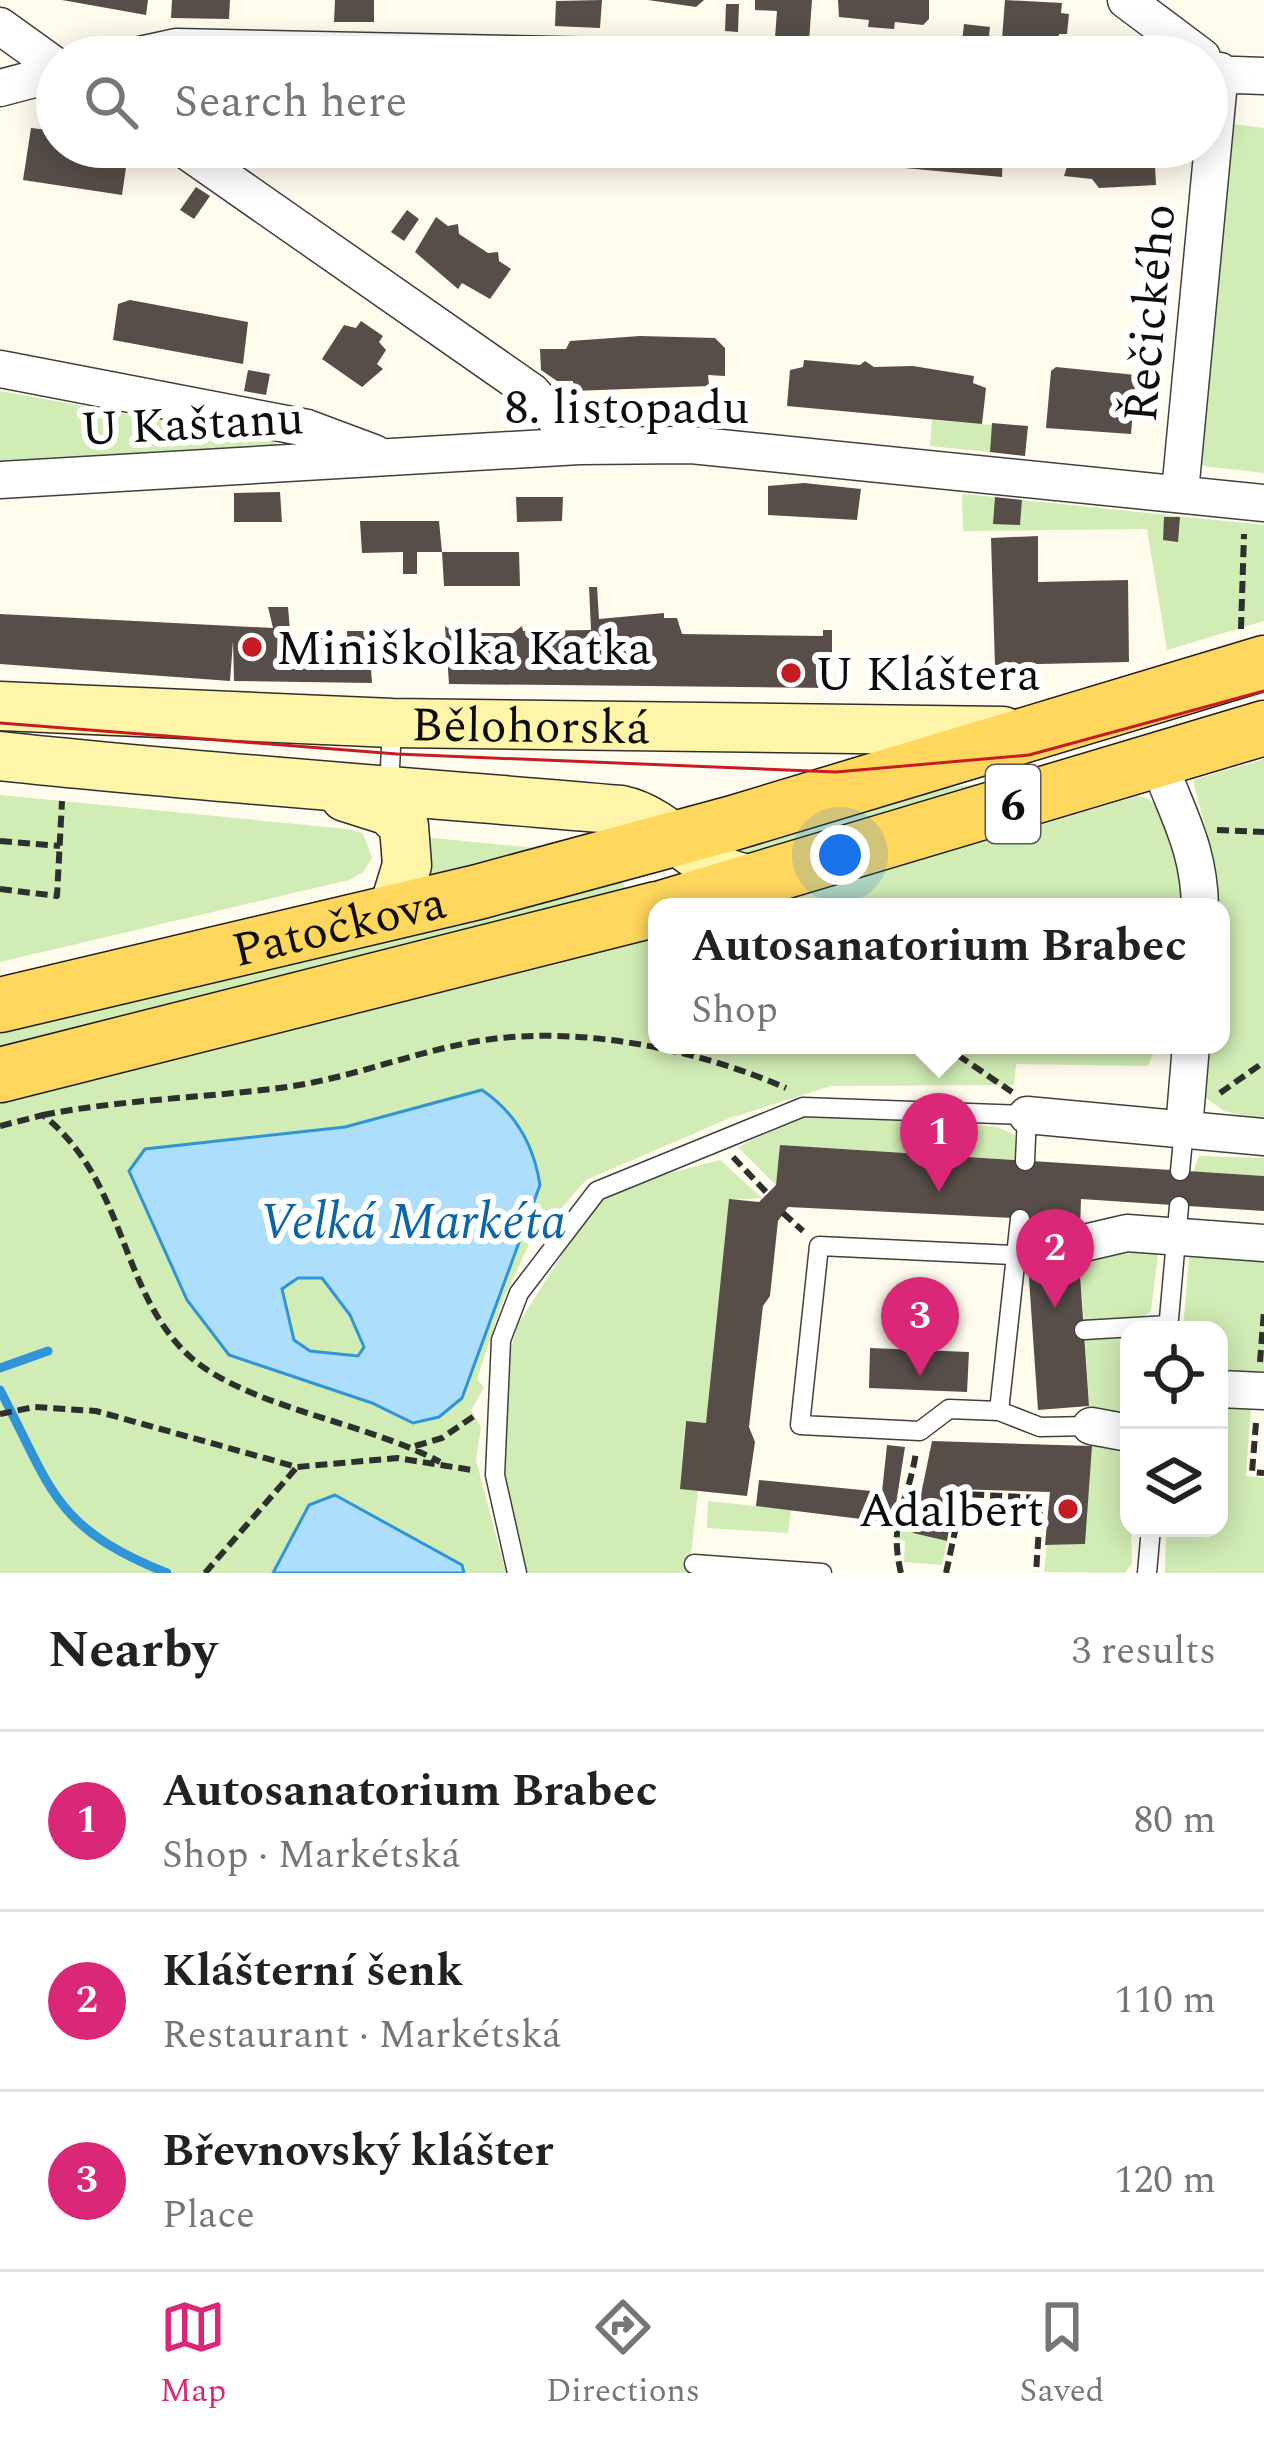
<!DOCTYPE html>
<html lang="en">
<head>
<meta charset="utf-8">
<style>
	:root { --surface:#fff; --page:#f6f6f6; --text:#222; --muted:#767676; --line:#e0e0e0; --accent:#db2777 }
	body { margin:0; font-family:Spectral,serif; background:var(--page); color:var(--text) }
	.controls { position:absolute; right:36px; bottom:36px; display:grid; overflow:hidden; border-radius:24px; box-shadow:0 6px 30px #0003 }
	.controls button { width:108px; height:108px; display:grid; place-items:center; padding:0; border:0; border-bottom:3px solid var(--line); background:var(--surface); color:var(--text); font:60px sans-serif }
	.you { position:absolute; left:840px; top:855px; width:42px; height:42px; margin:-30px; border:9px solid #fff; border-radius:50%; background:#1a73e8; box-shadow:0 0 0 18px #1a73e833 }
	.badge { display:grid; place-items:center; width:78px; height:78px; border-radius:50%; background:var(--accent); color:#fff; font-size:39px; font-weight:700 }
	.pin { position:absolute; translate:-50% -99px; filter:drop-shadow(0 3px 6px #0008) }
	.pin::after { content:''; position:absolute; top:63px; width:42px; height:36px; background:inherit; clip-path:polygon(0 0,100% 0,50% 100%) }
	.popup { position:absolute; left:648px; top:898px; width:582px; height:156px; box-sizing:border-box; display:grid; place-content:center; border-radius:24px; background:var(--surface); filter:drop-shadow(0 3px 9px #0005); font-size:39px; white-space:nowrap; color:var(--muted) }
	.popup b { font-size:45px; color:var(--text) }
	.popup::after { content:''; position:absolute; left:50%; top:100%; margin-left:-24px; border:24px solid transparent; border-top-color:var(--surface) }
	.list { margin:0; padding:0; list-style:none }
	h2 { display:flex; justify-content:space-between; align-items:center; height:156px; margin:0; padding:0 48px; font-size:51px }
	h2 small { font-size:39px; font-weight:400; color:var(--muted) }
	.list li { display:grid; grid-template-columns:78px 1fr auto; gap:36px; align-items:center; box-sizing:border-box; height:180px; padding:0 48px; border-top:3px solid var(--line) }
	.list b { display:block; font-size:45px; white-space:nowrap }
	.list p { margin:0; font-size:39px; white-space:nowrap; color:var(--muted) }
	.list em { font-size:39px; font-style:normal; color:var(--muted) }
	.icon { flex:none; width:66px; height:66px; fill:none; stroke:currentColor; stroke-width:2; stroke-linecap:round; stroke-linejoin:round }
	.map { position:relative; flex:none; width:1264px; height:1573px; overflow:hidden }
	.search { position:absolute; background:var(--surface); box-shadow:0 6px 30px #0003; left:36px; right:36px; top:36px; height:132px; display:flex; align-items:center; gap:30px; box-sizing:border-box; padding:0 42px; border-radius:66px; color:var(--muted); font-size:45px }
	.sheet { height:696px; background:var(--surface) }
	nav { display:flex; justify-content:space-around; align-items:center; box-sizing:border-box; height:168px; border-top:3px solid var(--line); background:var(--surface); font-size:33px; color:var(--muted) }
	nav a { display:grid; justify-items:center; gap:6px }
	nav .on { color:var(--accent) }
	.map>svg:first-child { display:block }
	.green { fill:#d1ecb4; fill-rule:evenodd }
	.water { fill:#addefb; stroke:#2f95d7; stroke-width:3; fill-rule:evenodd }
	.lines { fill:none; stroke-linecap:round; stroke-linejoin:round }
	.stream { stroke:#2f95d7; stroke-width:9 }
	.building { fill:#574e49 }
	.lane-casing { stroke:#404040; stroke-width:21 }
	.street-casing { stroke:#404040; stroke-width:39 }
	.secondary-casing { stroke:#2f2f2f; stroke-width:51 }
	.primary-casing { stroke:#1e1e1e; stroke-width:57 }
	.path { stroke:#2f2f2f; stroke-width:6; stroke-dasharray:12 6; stroke-linecap:butt }
	.lane { stroke:#fff; stroke-width:18 }
	.street { stroke:#fff; stroke-width:36 }
	.secondary { stroke:#fff5a8; stroke-width:48 }
	.primary { stroke:#ffd75d; stroke-width:54 }
	.tram { stroke:#c71b24; stroke-width:3 }
	.poi-dot { fill:#c71b24; stroke:#fff; stroke-width:4.5 }
	.labels { text-anchor:middle; stroke-width:12; stroke-linejoin:round; paint-order:stroke }
	.shield { fill:#fff; stroke:#565656; stroke-width:3 }
	.shield-label { font-size:45px; font-weight:bold; fill:#0d0d0d }
	.street-label { font-size:48px; fill:#0d0d0d; stroke:#fff }
	.poi-label { font-size:48px; fill:#0d0d0d; stroke:#fff; text-anchor:start }
	.water-label { font-size:51px; font-style:italic; fill:#0d65a8; stroke:#fff }
</style>
</head>
<body>
<div class="map">
<svg width="1264" height="1573" viewBox="0 0 1264 1573">
	<rect width="100%" height="100%" fill="#fffbed"/>
	<!-- green -->
	<path class="green" d="M1223 123 1264 128V473L1195 465Z
		M0 391 276 441 277 446 0 465Z
		M932 420 992 425 990 452 930 446Z
		M962 494 995 497 1020 525 1022 500 1264 525V621L1167 650 1147 529 963 531Z
		M1264 759V1121L1224 1111 1206 1098V1045H1221V907H1217C1219 862 1203 823 1193 780Z
		M1008 780 745 864 727 840 939 789Z
		M0 795 347 829 363 833 372 858 363 872 349 880 0 962Z
		M1138 796C1183 805 1184 871 1189 907H760Z
		M423 837 566 851 426 877Z
		M620 869 628 901 0 1054V1025Z
		M657 937V1045H1157L1148 1066 1016 1064 1014 1085 831 1086 730 1118 586 1180 551 1220 539 1223 503 1300 477 1379 484 1387 471 1410 481 1427 476 1460 506 1573H464L461 1565 335 1495 289 1544 273 1573H0V1098ZM482 1090C516 1113 533 1146 540 1185L462 1398 402 1419 187 1300 130 1171 145 1149 345 1127Z
		M830 1111 997 1127 1015 1135V1160L781 1145 776 1185 738 1147 799 1117Z
		M1199 1156 1264 1158V1176L1193 1172Z
		M720 1160 762 1198 729 1200 706 1423 685 1422 680 1488 698 1491 689 1573H528L504 1476 511 1347 519 1323 593 1205 647 1179Z
		M1124 1244 1159 1247 1151 1311 1141 1318 1084 1321 1079 1256Z
		M1190 1246 1226 1248 1225 1259 1264 1262V1384L1219 1381V1330H1183Z
		M298 1278H323L350 1315 364 1348 357 1357 310 1351 294 1340 282 1289Z
		M1129 1338V1424L1090 1418 1085 1339Z
		M1219 1402 1251 1405 1246 1476 1264 1478V1573H1165L1166 1528H1219Z
		M1091 1435 1129 1443 1132 1563 1125 1573 1044 1572 1047 1545 1085 1544Z
		M708 1501 791 1510 788 1533 707 1528Z
		M897 1524 914 1525 913 1533 947 1541 942 1565 904 1562 905 1541 895 1539Z"/>
	<!-- water -->
	<path class="water" d="M482 1090C516 1113 534 1146 540 1185L462 1398 439 1417 413 1423 372 1403 229 1355 187 1300 129 1171 145 1149 345 1127ZM298 1278H322L350 1315 364 1347 358 1356 310 1351 294 1340 282 1289Z
		M335 1495 462 1565 464 1573H273L309 1505Z"/>
	<g class="lines">
		<!-- stream -->
		<path class="stream" d="M0 1368 48 1351
			M0 1390C53 1491 53 1527 167 1573"/>
	</g>
	<!-- building -->
	<path class="building" d="M62 0H148L146 15Z
		M172 0H230L229 19 171 18Z
		M335 0H374V22H334Z
		M602 0 600 28 555 26 556 1Z
		M648 0H704L696 7Z
		M755 0H812L809 41 775 38 777 11 755 10Z
		M838 0H929V19L923 25 895 22 894 29 868 27 869 20 839 17Z
		M1005 0 1062 3 1061 13 1069 14 1067 34H1059L1058 44 1002 39Z
		M726 4H739L738 32 725 31Z
		M964 24 990 27 987 54 961 52Z
		M31 128 57 131V147H129L122 195 23 180Z
		M808 147H998L997 154H1003L1002 177 807 159Z
		M1073 147H1154L1156 185 1099 188 1092 179 1064 176Z
		M196 187 210 196 194 219 180 210Z
		M407 210 419 219 404 241 391 232Z
		M436 217 448 226 458 224 459 234 488 253 498 252 499 261 511 269 490 299 462 283 458 289 415 252Z
		M130 300 248 322 243 364 113 340 118 304Z
		M361 321 383 336 379 342 386 350 377 364 383 369 362 387 322 359 344 325 356 328Z
		M640 336 715 338 725 348V376L708 375 709 386 573 391V381H557L541 370 540 349H566L570 341Z
		M804 360 860 365 865 361 874 367 913 366 974 376 973 383 986 388 982 424 787 406 790 370 803 367Z
		M1056 367 1136 375 1131 434 1046 428 1051 371Z
		M248 370 270 374 266 395 244 391Z
		M992 423 1028 426 1025 456 990 452Z
		M804 483 861 489 857 520 768 515V486Z
		M280 492 282 522H234V493Z
		M516 497H563L562 521 517 522Z
		M995 497 1022 500 1020 525 993 524Z
		M1164 517H1180L1178 542 1163 540Z
		M360 521H439L442 552H417V574H403V552L362 553Z
		M1038 536V582L1128 580 1129 662 995 665 991 538Z
		M442 552H519L520 586H444Z
		M589 587H597L599 619 664 613V618H677L682 634 823 636V630H832V688L449 684 445 626 455 633H513L522 626 523 631 591 630Z
		M268 607H288L291 642H317L318 629H334V642L347 643V631H368L372 683 234 681 233 641 230 681 0 664V614L273 628Z
		M940 666H960V688L940 687Z
		M780 1145 1264 1176V1211L1081 1199 1079 1260 1089 1406 1038 1410 1028 1264 1054 1262 1053 1220 788 1207 778 1221 770 1296 763 1306 749 1427 755 1442 747 1496 680 1489 686 1421 706 1423 729 1199 759 1202 776 1185Z
		M870 1348 969 1352 967 1392 869 1388Z
		M932 1441 1092 1446 1085 1544 1045 1545 1050 1492 956 1489 947 1541 913 1533Z
		M887 1445 905 1447 893 1523 756 1506 759 1480 882 1492Z"/>
	<g class="lines">
		<!-- lane casing -->
		<g class="lane-casing">
			<path id="lane" d="M389 788 392 727
				M1180 1171 1184 1129
				M1020 1219 999 1411 1040 1427 1091 1426
				M1084 1330 1168 1325
				M1168 1330 1179 1206
				M999 1411 949 1409 920 1431 800 1425 819 1246 1013 1255
				M694 1564 822 1573
				M517 1573 495 1475 501 1340 519 1293 597 1191 803 1107 1027 1115 1025 1161
				M1147 1573 1151 1528"/>
		</g>
		<!-- street casing -->
		<g class="street-casing">
			<path id="street" d="M1126 0 1202 57
				M0 26 57 67
				M130 57 176 47 651 57
				M1207 74 1264 76
				M0 88 57 73
				M181 147 532 392 579 446
				M0 369 307 428 374 453
				M0 480 579 446 691 445 1264 503
				M1180 492 1220 71
				M1158 760C1177 815 1199 846 1200 907
				M1027 1115 1264 1137
				M1184 1129 1191 1045
				M1084 1243 1127 1233 1264 1243
				M1219 1389 1264 1391
				M1091 1426 1129 1433"/>
		</g>
		<!-- secondary casing -->
		<g class="secondary-casing">
			<g id="secondary">
				<path id="s1" d="M0 706 392 723 1003 731"/>
				<path d="M0 756C207 778 414 792 621 810 674 821 705 883 762 879"/>
				<path d="M345 797 389 811 404 826 407 865 392 914"/>
			</g>
		</g>
		<!-- primary casing -->
		<g class="primary-casing">
			<g id="primary">
				<path d="M665 907 1264 728"/>
				<path id="s2" d="M0 1005 478 892 733 823 1264 663"/>
				<path d="M0 1075 657 909"/>
			</g>
		</g>
		<!-- path -->
		<path class="path" d="M1241 629 1244 534
			M1217 830 1264 832
			M0 841 60 846
			M0 889 57 896 62 801
			M943 1045 1012 1092
			M1220 1093 1264 1062
			M43 1115C124 1099 206 1098 287 1087 357 1077 423 1048 492 1039 587 1027 699 1050 786 1088
			M0 1126 43 1115C125 1181 118 1281 182 1349 235 1406 365 1421 440 1462
			M733 1157 767 1193
			M783 1213 803 1231
			M1260 1362 1264 1311
			M0 1414 34 1407 96 1411 297 1467 397 1458 472 1470
			M1256 1423 1252 1472 1264 1473
			M415 1446 442 1438 477 1414
			M205 1573 297 1467
			M901 1573C888 1518 908 1505 916 1452
			M946 1573 963 1494 1041 1498 1036 1573"/>
		<!-- lane -->
		<use href="#lane" class="lane"/>
		<!-- street -->
		<use href="#street" class="street"/>
		<!-- secondary -->
		<use href="#secondary" class="secondary"/>
		<!-- primary -->
		<use href="#primary" class="primary"/>
		<!-- tram -->
		<path class="tram" d="M0 723 397 754 836 772 1029 755 1264 691"/>
	</g>
	<!-- markers -->
	<g class="poi-dot">
		<circle cx="252" cy="647" r="12"/>
		<circle cx="791" cy="673" r="12"/>
		<circle cx="1068" cy="1509" r="12"/>
	</g>
	<g class="labels">
		<!-- shield labels -->
		<rect class="shield" x="986" y="765" width="54" height="78" rx="9"/>
		<g class="shield-label">
			<text x="1013" y="820">6</text>
		</g>
		<!-- street labels -->
		<g class="street-label">
			<text transform="translate(1148 313) rotate(-85)" y="17">Řečického</text>
			<text x="627" y="423">8. listopadu</text>
			<text transform="translate(192 422) rotate(-3)" y="17">U Kaštanu</text>
			<text dy="17" stroke="none"><textPath href="#s1" startOffset="531">Bělohorská</textPath></text>
			<text dy="17" stroke="none"><textPath href="#s2" startOffset="348">Patočkova</textPath></text>
		</g>
		<!-- poi labels -->
		<g class="poi-label">
			<text x="276" y="664">Miniškolka Katka</text>
			<text x="815" y="690">U Kláštera</text>
			<text x="1044" y="1526" text-anchor="end">Adalbert</text>
		</g>
		<!-- water labels -->
		<g class="water-label">
			<text x="413" y="1238">Velká Markéta</text>
		</g>
	</g>
</svg>
<div class="controls">
<button><svg class="icon" aria-label="locate" viewBox="0 0 24 24"><circle cx="12" cy="12" r="6"/><path d="M12 2v4M12 18v4M2 12h4M18 12h4"/></svg></button>
<button><svg class="icon" aria-label="layers" viewBox="0 0 24 24"><path d="M12 4l9 5-9 5-9-5zM3 14l9 5 9-5"/></svg></button>
</div>
<div class="you"></div>
<div class="pin badge" style="left:939px;top:1192px">1</div>
<div class="popup"><b>Autosanatorium Brabec</b>Shop</div>
<div class="pin badge" style="left:1055px;top:1308px">2</div>
<div class="pin badge" style="left:920px;top:1376px">3</div>
<div class="search"><svg class="icon" aria-label="search" viewBox="0 0 24 24"><circle cx="10" cy="10" r="6"/><path d="M15 15l6 6"/></svg>Search here</div>
</div>
<section class="sheet">
<h2>Nearby<small>3 results</small></h2>
<ul class="list">
<li><span class="badge">1</span><div><b>Autosanatorium Brabec</b><p>Shop · Markétská</p></div><em>80 m</em></li>
<li><span class="badge">2</span><div><b>Klášterní šenk</b><p>Restaurant · Markétská</p></div><em>110 m</em></li>
<li><span class="badge">3</span><div><b>Břevnovský klášter</b><p>Place</p></div><em>120 m</em></li>
</ul>
</section>
<nav>
<a class="on"><svg class="icon" aria-label="map" viewBox="0 0 24 24"><path d="M3 6l6-2 6 2 6-2v14l-6 2-6-2-6 2zM9 4v14M15 6v14"/></svg>Map</a>
<a><svg class="icon" aria-label="directions" viewBox="0 0 24 24"><path d="M12 3l9 9-9 9-9-9zM9 14v-3h6M13 9l2 2-2 2"/></svg>Directions</a>
<a><svg class="icon" aria-label="saved" viewBox="0 0 24 24"><path d="M7 4h10v16l-5-4-5 4z"/></svg>Saved</a>
</nav>
</body>
</html>
